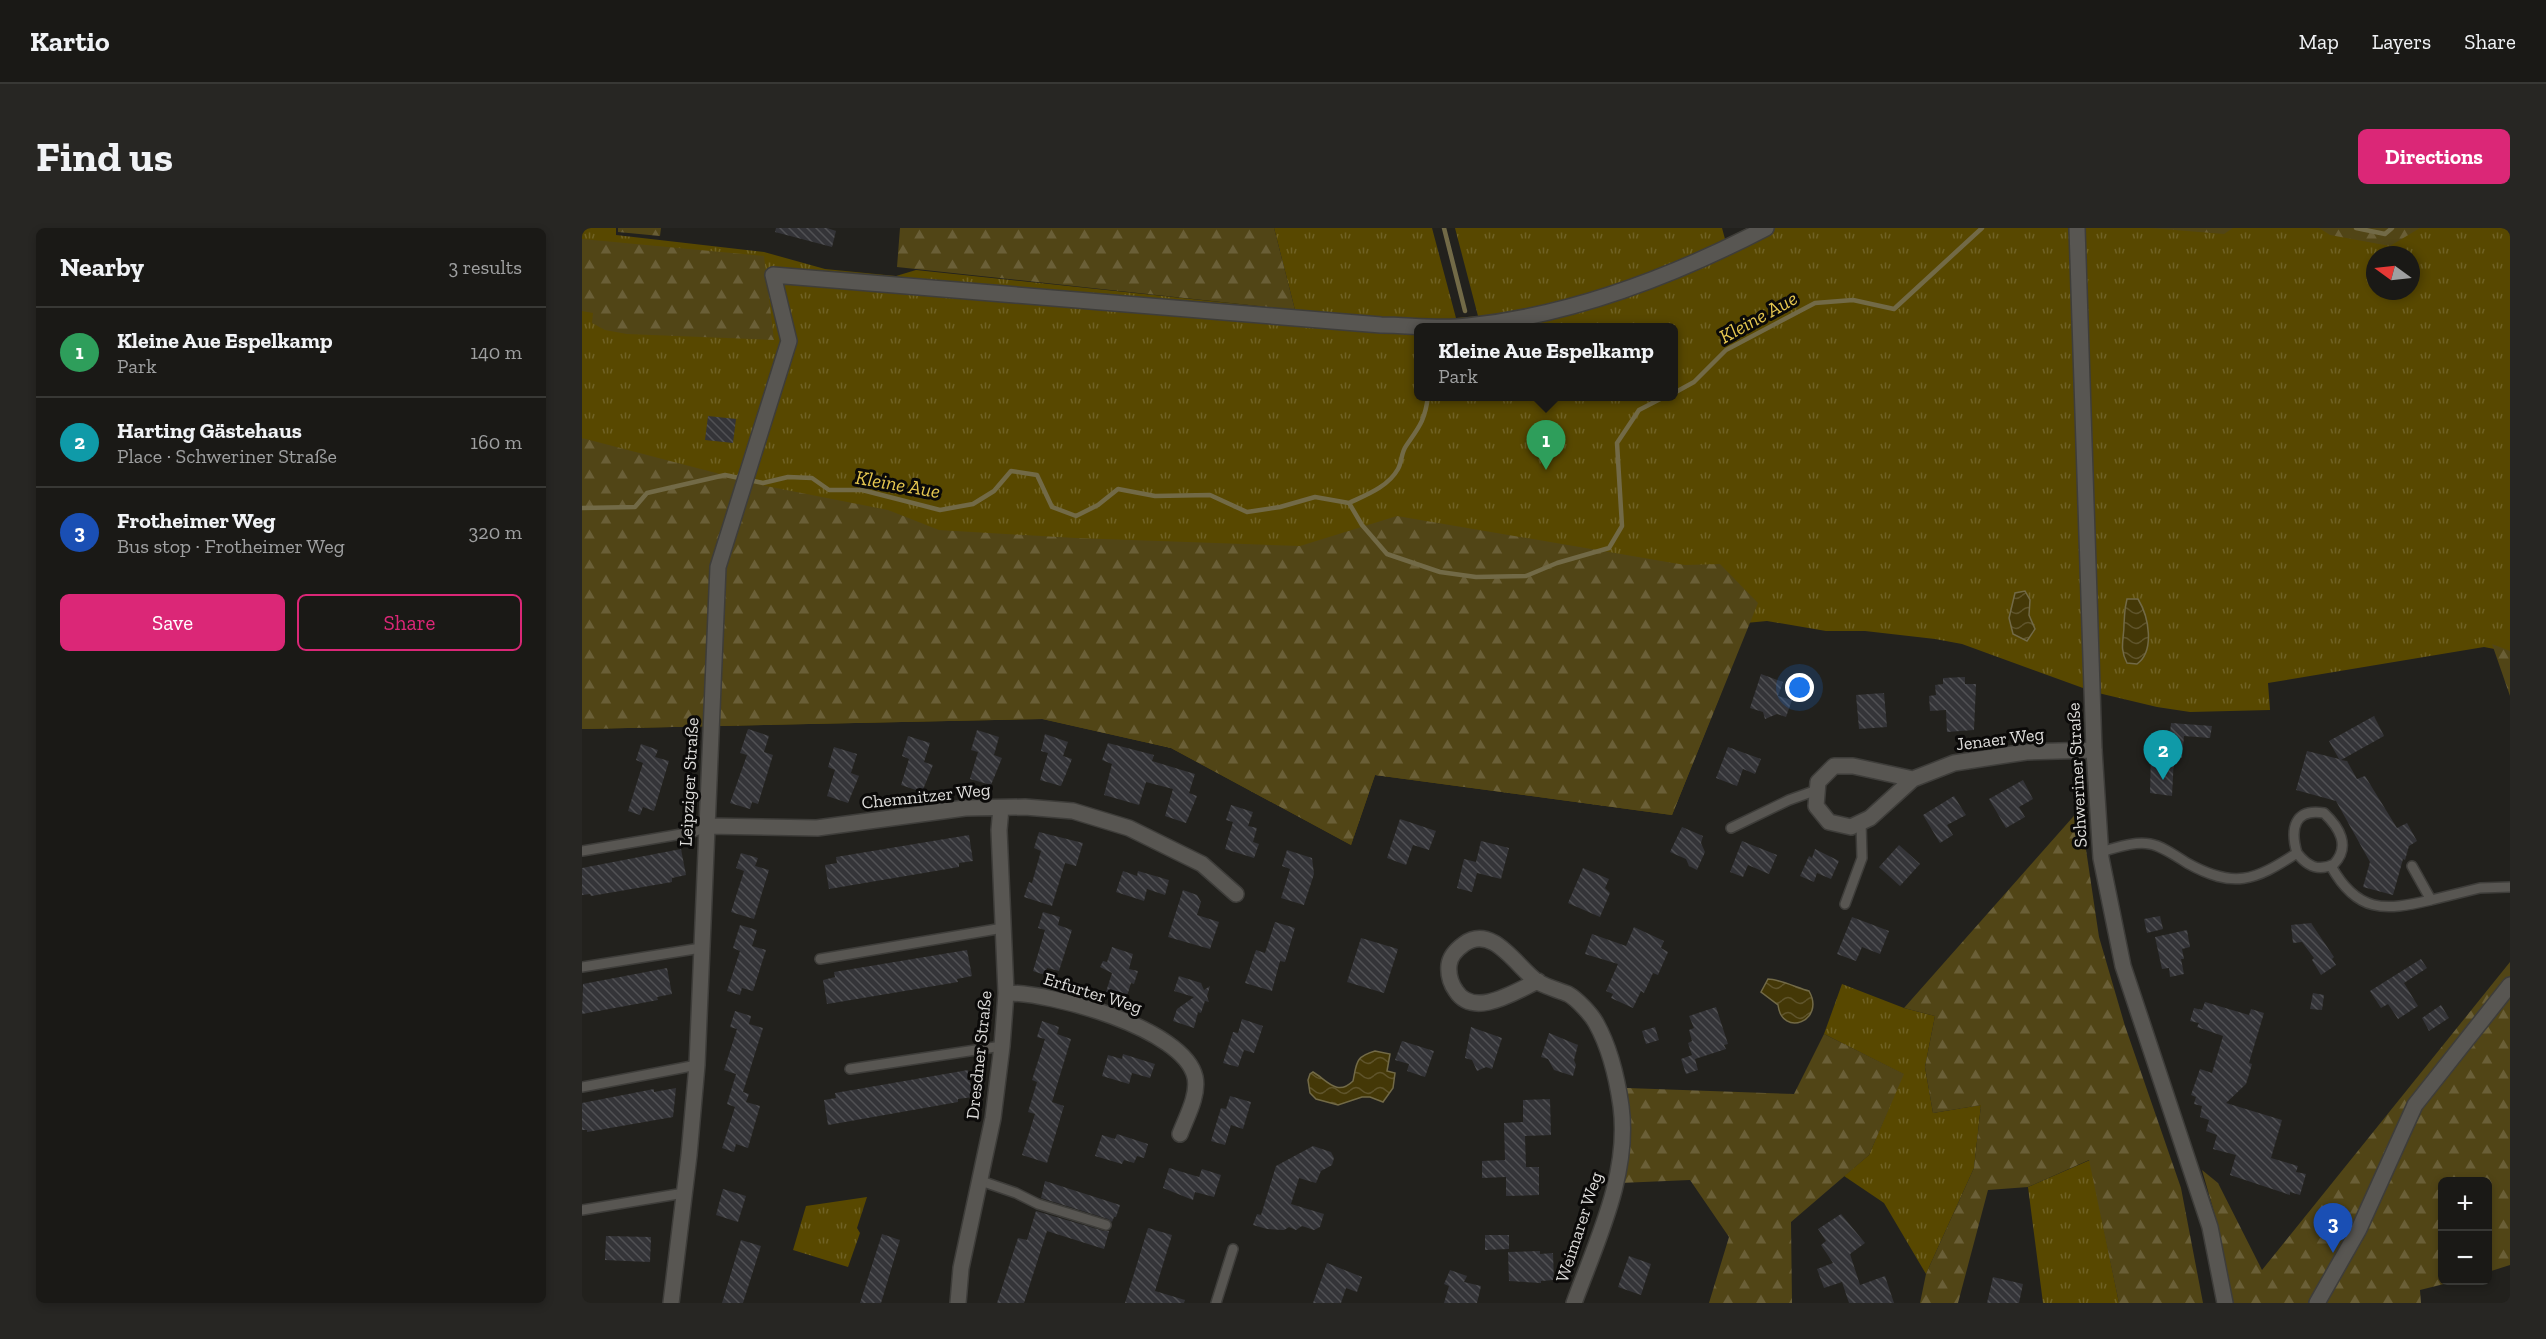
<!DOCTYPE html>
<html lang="en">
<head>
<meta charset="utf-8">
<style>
	:root { --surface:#1a1916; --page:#272623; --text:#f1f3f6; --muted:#9fa0a1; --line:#383835; --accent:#db2777 }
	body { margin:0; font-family:"Zilla Slab",serif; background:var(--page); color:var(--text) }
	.controls { position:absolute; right:18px; bottom:18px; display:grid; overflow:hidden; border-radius:9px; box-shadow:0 3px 9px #0003 }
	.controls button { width:54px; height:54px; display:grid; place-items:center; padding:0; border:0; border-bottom:2px solid var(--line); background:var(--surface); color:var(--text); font:30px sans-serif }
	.compass { position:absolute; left:1784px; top:18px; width:54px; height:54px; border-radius:50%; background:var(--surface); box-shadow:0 3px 9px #0003; rotate:285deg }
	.you { position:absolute; left:1218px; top:460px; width:21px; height:21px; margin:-15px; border:4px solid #fff; border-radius:50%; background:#1a73e8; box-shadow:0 0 0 9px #1a73e833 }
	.badge { display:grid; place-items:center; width:39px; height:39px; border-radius:50%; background:var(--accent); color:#fff; font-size:20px; font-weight:700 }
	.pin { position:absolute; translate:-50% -50px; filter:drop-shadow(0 2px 3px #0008) }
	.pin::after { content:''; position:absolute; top:32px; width:21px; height:18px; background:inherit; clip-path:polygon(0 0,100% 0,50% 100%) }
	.popup { position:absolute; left:832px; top:95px; width:264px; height:78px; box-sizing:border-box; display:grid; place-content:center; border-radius:9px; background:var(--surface); filter:drop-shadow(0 2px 4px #0005); font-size:20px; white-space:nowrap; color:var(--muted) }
	.popup b { font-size:22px; color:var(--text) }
	.popup::after { content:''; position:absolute; left:50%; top:100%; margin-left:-12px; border:12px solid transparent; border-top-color:var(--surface) }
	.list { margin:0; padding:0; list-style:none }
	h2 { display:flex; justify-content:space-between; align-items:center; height:78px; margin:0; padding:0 24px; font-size:26px }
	h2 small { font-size:20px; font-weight:400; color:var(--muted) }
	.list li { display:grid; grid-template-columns:39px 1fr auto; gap:18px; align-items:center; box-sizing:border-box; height:90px; padding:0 24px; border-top:2px solid var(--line) }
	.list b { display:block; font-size:22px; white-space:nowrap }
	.list p { margin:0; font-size:20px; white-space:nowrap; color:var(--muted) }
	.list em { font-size:20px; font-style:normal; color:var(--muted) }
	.actions { display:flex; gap:12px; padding:18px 24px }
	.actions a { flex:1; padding:14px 0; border:2px solid var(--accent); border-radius:9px; text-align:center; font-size:21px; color:var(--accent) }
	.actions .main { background:var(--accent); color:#fff }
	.map { position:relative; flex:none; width:1928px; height:1075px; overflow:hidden; border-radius:9px }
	header { display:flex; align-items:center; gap:36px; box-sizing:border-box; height:84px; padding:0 30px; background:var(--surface); border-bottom:2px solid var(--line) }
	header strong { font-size:28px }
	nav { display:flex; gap:33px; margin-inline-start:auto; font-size:21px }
	.intro { display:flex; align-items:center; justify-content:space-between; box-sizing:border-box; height:144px; padding:0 36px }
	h1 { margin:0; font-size:42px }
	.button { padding:15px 27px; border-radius:9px; background:var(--accent); color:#fff; font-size:21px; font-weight:700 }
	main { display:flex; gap:36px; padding:0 36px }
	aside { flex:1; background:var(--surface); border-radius:9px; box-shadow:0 3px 9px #0003 }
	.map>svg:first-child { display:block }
	.grass { fill:url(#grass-tufts); fill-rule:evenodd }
	.forest { fill:url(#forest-firs) }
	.water { fill:url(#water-waves); stroke:#726a47; stroke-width:1.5 }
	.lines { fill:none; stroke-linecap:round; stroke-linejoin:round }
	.stream { stroke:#726a47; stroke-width:4.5 }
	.building { fill:url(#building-back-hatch) }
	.service-casing { stroke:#3e3d3a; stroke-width:12 }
	.minor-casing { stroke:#3e3d3a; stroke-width:18 }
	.tertiary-casing { stroke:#3e3d3a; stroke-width:18 }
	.service { stroke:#585652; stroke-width:9 }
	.minor { stroke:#585652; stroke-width:15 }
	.tertiary { stroke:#585652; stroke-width:15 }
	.labels { text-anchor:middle; stroke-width:6; stroke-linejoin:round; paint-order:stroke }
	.street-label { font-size:18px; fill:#dedddb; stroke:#0b0a09 }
	.water-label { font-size:20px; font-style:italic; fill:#e6c750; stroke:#0b0a09 }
</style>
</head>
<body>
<header>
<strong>Kartio</strong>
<nav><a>Map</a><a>Layers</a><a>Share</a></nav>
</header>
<div class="intro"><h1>Find us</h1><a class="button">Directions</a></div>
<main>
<aside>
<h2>Nearby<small>3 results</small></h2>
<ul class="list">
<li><span class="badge" style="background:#2e9e5b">1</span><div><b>Kleine Aue Espelkamp</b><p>Park</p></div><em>140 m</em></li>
<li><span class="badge" style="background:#0f9aa8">2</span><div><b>Harting Gästehaus</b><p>Place · Schweriner Straße</p></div><em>160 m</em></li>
<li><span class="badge" style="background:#1a4fb4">3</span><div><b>Frotheimer Weg</b><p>Bus stop · Frotheimer Weg</p></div><em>320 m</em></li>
</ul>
<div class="actions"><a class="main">Save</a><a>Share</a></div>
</aside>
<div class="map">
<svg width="1928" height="1075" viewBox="0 0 1928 1075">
	<defs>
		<pattern id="grass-tufts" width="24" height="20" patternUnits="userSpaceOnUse" patternTransform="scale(1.5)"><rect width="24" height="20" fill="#584800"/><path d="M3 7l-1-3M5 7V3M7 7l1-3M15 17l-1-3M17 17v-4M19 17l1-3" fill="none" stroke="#706225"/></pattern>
		<pattern id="forest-firs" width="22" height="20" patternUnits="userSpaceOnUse" patternTransform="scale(1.5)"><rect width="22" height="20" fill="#514516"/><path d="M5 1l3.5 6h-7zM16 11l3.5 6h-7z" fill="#6a5f37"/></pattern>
		<pattern id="water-waves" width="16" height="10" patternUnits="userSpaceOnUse" patternTransform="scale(1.5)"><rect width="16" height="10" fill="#443807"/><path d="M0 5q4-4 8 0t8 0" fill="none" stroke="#5f542b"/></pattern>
		<pattern id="building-back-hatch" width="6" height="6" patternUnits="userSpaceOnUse" patternTransform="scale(1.5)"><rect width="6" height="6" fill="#343438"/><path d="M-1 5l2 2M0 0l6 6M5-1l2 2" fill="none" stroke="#515154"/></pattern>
	</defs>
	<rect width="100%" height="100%" fill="#22211d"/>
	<!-- grass -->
	<path class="grass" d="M0 0H34V7L182 24 243 41 314 48 334 42 713 82 692 0H850L874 90 896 88 873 0H1140L1143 11 1165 0H1928V424L1902 419 1686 455 1688 482 1608 484 1575 479 1512 464 1380 416 1353 411 1283 403H1244L1185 393 1142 397 1139 465 1090 587 793 547 769 617 589 520 461 491 0 501ZM1793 27H1829V63H1793ZM836 100H1092V168H836Z
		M1260 756 1322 780 1353 788 1343 839 1351 885 1399 877 1392 940 1344 1046 1302 975 1262 948 1287 927 1321 846 1242 806Z
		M1508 932 1537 1075H1461L1446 959Z
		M285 969 275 1000 278 1005 266 1039 211 1022 224 978Z"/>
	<!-- forest -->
	<path class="forest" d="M36 0H79L78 8 36 4Z
		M318 0H692L713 82 315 39Z
		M1568 0H1651L1642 6Z
		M1737 0H1838L1808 18 1748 7Z
		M0 11 182 28 192 112 45 106 23 102 10 95 11 85 0 83Z
		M0 210 184 258 306 282 357 302 493 310 718 318 815 288 1103 337 1138 336 1176 375 1090 587 793 547 769 617 589 520 460 491 0 501Z
		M1910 416 1928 423V468Z
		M1498 581 1517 709 1543 798 1599 960 1621 1075H1537L1507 932 1446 959 1406 962 1376 1075H1338L1344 1046 1392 940 1399 877 1351 885 1343 839 1353 788 1322 780Z
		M1928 734V1037L1906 1044V954H1860V1052L1874 1053 1838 1062 1839 1075H1651L1636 998 1620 942 1636 955 1680 1042Z
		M1242 806 1322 846 1287 927 1209 994 1210 1075H1127L1147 1009 1108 952 1038 955 1043 923 1045 860 1212 866Z"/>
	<!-- water -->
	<path class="water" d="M1443 363 1448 372 1447 387 1453 401 1445 413 1431 406 1427 390 1433 365Z
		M1545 371H1556C1567 389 1573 423 1555 436L1545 435C1537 420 1542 412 1542 396 1543 384 1542 383 1545 371Z
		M1186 751C1196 751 1216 760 1227 763 1244 793 1200 810 1196 777L1179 764Z
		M793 823 808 826 805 843 813 845 811 860 801 874 788 869H780L756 877 734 871 728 865 726 852 728 846 731 844C745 852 755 869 771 853 775 834 773 829 793 823Z"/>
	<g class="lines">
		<!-- stream -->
		<path class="stream" d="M862 0 883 83
			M1774 0 1803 6 1810 0
			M1092 165 1112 154 1144 122 1233 75 1271 72 1312 81 1400 0
			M767 275C784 267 806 259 816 241 820 234 819 225 824 218 837 199 843 193 846 168
			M0 280 53 279 65 265 143 247 181 255 206 249 230 250 247 262H280L358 282 391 276 412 263 429 243 455 247 470 279 494 288 516 277 536 261 573 268 628 267 665 284 698 279 733 269 767 275 780 297 805 326 858 344 894 349 944 348 975 335 1027 320 1040 298 1035 215 1057 182 1084 168"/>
	</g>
	<!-- building -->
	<path class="building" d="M194 0H245L254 3 250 19 193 4Z
		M126 188 154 191 151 215 123 212Z
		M1179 446 1201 454 1196 468 1210 472 1204 489 1195 486 1183 491 1181 484 1168 480Z
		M1383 449V456H1394L1392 502 1365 504 1364 482 1348 483 1347 468 1354 467 1353 457 1361 456V450Z
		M1302 465 1305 499 1277 501 1274 467Z
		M1792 488 1802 508 1759 532 1765 533 1775 551 1783 548 1815 600 1825 595 1835 613 1827 618 1823 632 1821 631 1811 667 1781 659 1788 634 1754 573 1714 562 1725 523 1757 531 1747 513Z
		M1589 495 1630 498 1628 510 1602 508 1600 530 1586 528Z
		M166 501 187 508 182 524 191 527 176 576 170 574 168 581 148 575 165 527 158 525Z
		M395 502 417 509 412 527 420 530 409 557 388 551 396 524 389 522Z
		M463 506 486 514 481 528 490 531 479 558 458 552 466 525 459 523Z
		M326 508 348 515 342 534 351 537 340 564 319 557 327 531 320 528Z
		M526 515 572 527 570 533 613 546 607 565 615 568 604 595 583 588 591 561 564 554 557 577 522 567 530 536 520 532Z
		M59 516 76 522 73 529 87 533 72 583 61 579 58 587 46 583 61 535 54 532Z
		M252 519 275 526 269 545 277 548 266 575 245 568 253 542 246 539Z
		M1146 519 1179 531 1173 546 1161 541 1155 558 1134 550Z
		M1569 526 1592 529 1590 568 1568 565Z
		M1441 552 1451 571 1437 579 1443 589 1424 600 1407 571Z
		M1372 568 1384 587 1365 597 1371 607 1358 615 1341 587Z
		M649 577 671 584 666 598 675 600 671 614 677 616 672 630 643 621 651 594 644 592Z
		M818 591 854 603 847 622 831 617 824 637 805 630Z
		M1100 599 1121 608 1119 615 1123 624 1115 642 1107 638 1104 631 1088 624Z
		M457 604 501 615 494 638 483 635 470 678 442 669 447 654 450 655 459 623 452 620Z
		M387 607 391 633 377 635V639L247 661 243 637 255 635 254 629Z
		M899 613 927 620 919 651 895 645 890 664 875 660 882 631 894 634Z
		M1160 613 1195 627 1187 646 1166 637 1161 649 1148 644Z
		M1317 617 1338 636 1318 658 1297 639Z
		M99 621 104 647 90 650V654L9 668 8 666 0 667V640Z
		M1233 621 1257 633 1249 651 1235 645 1232 654 1218 648 1227 628 1230 630Z
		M705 622 730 630 732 646 722 677 699 670 708 641 700 638Z
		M159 625 176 630 173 638 187 642 172 691 149 684 162 643 154 640Z
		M1001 640 1027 651 1023 660 1028 665 1018 689 986 675Z
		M541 643 555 648 556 643 587 652 583 667 565 661 562 673 534 664Z
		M601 662 615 667 619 674 615 687 637 694 628 721 586 709Z
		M461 684 478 689 476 697 490 702 477 743 465 740 463 747 451 743 463 702 456 700Z
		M1578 688 1581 701 1565 705 1562 691Z
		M1270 689 1307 703 1298 726 1280 719 1274 733 1255 726Z
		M693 694 713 700 703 734 698 733 690 763 663 755 674 722 683 725Z
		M1729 695 1752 729 1750 731 1754 737 1739 747 1730 732 1732 730 1720 714 1711 715 1709 697Z
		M158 697 175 702 170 718 184 722 171 763 160 760 158 767 145 763 158 723 151 720Z
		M1052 699 1082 713 1079 720 1086 724 1076 747 1071 745 1062 765 1059 763 1051 780 1029 770 1031 766 1024 763 1036 736 1003 726 1010 706 1044 718Z
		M1605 702 1608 719 1600 721 1602 731H1599L1602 746 1588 749 1587 740 1580 741 1573 709Z
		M779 710 816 721 802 765 765 754Z
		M530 719 551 726 547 741 556 743 552 756 549 755 544 771 524 764 530 745 518 739 521 733 525 734Z
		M385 722 390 748 375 751 376 754 245 776 241 752 253 749 252 744Z
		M1839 731 1845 740 1822 755 1836 778 1816 791 1806 776 1799 780 1788 763Z
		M85 740 90 766 75 769 76 772 0 786 1 756Z
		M597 748 619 755 622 762 628 758 625 768 627 774 623 773 619 785 616 784 612 800 591 793 595 781 612 769 592 763Z
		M1731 765 1742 767 1740 782 1728 781Z
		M1623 774 1667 787 1669 781 1682 785 1667 835 1670 836 1664 856 1644 875 1700 892 1689 930 1716 938 1714 944 1724 946 1718 967 1708 964V967L1648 947 1654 927 1631 921 1635 907 1624 903 1627 892 1618 889 1620 878 1612 876 1614 869 1609 867 1618 841 1630 845 1641 808 1615 799 1617 795 1608 793 1612 780 1620 782Z
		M1859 777 1867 790 1847 803 1840 790Z
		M1134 779 1146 816 1142 817 1144 821 1113 831 1116 842 1104 846 1099 831 1110 827 1106 815 1110 813 1107 802 1112 800 1107 788Z
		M153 783 169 788 167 796 181 800 161 864 167 866 164 874 178 878 166 920 154 916 152 924 140 920 153 879 145 876 154 846 142 842 155 801 148 799Z
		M660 791 681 798 672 825 662 822 656 839 641 835 651 804 656 805Z
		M460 793 477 799 475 806 489 811 470 874 482 878 465 935 440 927 453 886 446 884 455 854 450 852 463 811 455 809Z
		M889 799 920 810 910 841 904 839 895 843 890 832 883 830Z
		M1073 799 1077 812 1064 816 1060 803Z
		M967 805 996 817 992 832 994 837 991 848 972 842 966 831 959 829Z
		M820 813 852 823 843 849 825 843 827 836 813 832Z
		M541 826 573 836 568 850 550 845 547 856 520 848 526 827 540 831Z
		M386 842 391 869 376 871V874L246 897 242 872 254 870 253 865Z
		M94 860 91 889 5 904V902H0V875L72 861V864Z
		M648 868 669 874 661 901 649 897 643 917 629 913 639 880 644 881Z
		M968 871 969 907 943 908 944 939H957V967L924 968V949L900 950V933L923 932 922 895 941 894V872Z
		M535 906 566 916 562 930 555 928 552 935 542 932 540 936 513 928 520 907 533 911Z
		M731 918 749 924 752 930 750 937 739 943 734 955 717 950 709 976 742 986 738 999 732 1002 720 998 714 1002 707 999 702 1002 685 1001 671 997 675 986 679 987 694 938Z
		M587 940 617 949 620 941 639 947 632 969 613 964 611 972 581 960Z
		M463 953 538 977 534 989H532L530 994 526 991 459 970Z
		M141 961 164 968 156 994 134 987Z
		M454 983 522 1003H527L522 1021 465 1003 442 1075H415L436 1010 445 1012Z
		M1259 986 1283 1015 1268 1026 1278 1057 1303 1048 1312 1075H1267L1260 1054 1242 1060 1235 1041 1251 1035 1239 1017 1244 1013 1236 1001Z
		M566 1000 590 1007 573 1063 603 1072 602 1075H543Z
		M300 1006 318 1012 299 1075H278Z
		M903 1007H927V1021L903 1022Z
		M24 1008 69 1009 68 1034 23 1032Z
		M159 1012 179 1018 161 1075H140Z
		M958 1023V1026L971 1025 972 1052 959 1053V1055L927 1053 926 1024Z
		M1047 1028 1069 1036 1059 1067 1036 1059Z
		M745 1035 780 1049 775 1064 764 1060 759 1075H731Z
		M868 1042 885 1048 882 1054 899 1058 895 1075H862L867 1058 862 1056Z
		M1411 1049 1441 1056 1437 1075H1405Z"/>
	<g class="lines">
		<!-- service casing -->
		<g class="service-casing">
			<path id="service" d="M1149 600 1207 572 1235 562
				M0 623 111 604 125 598
				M1518 624C1534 620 1552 613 1568 616 1580 618 1594 628 1605 635 1652 661 1672 653 1715 625 1725 638 1736 644 1752 636 1769 618 1757 599 1742 585 1712 580 1708 601 1715 625
				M1749 638C1775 685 1802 683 1849 672
				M1830 638 1849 672 1898 660 1928 659
				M1263 676 1280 630 1279 594
				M238 731 421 700
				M0 739 119 720
				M268 841 420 818
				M0 859 115 837
				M399 953 434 965 456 976 524 997
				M0 982 102 965
				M634 1075 651 1021"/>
		</g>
		<!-- minor casing -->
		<g class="minor-casing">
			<path id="minor" d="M1331 551 1288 590 1269 599 1247 594 1234 578 1236 554 1252 538H1271L1331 551 1372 535 1444 524 1512 522
				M125 598 235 600 383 580 443 579 491 583 547 600 620 636 654 666
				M956 753C934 763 892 791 874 763 869 756 866 747 867 737 868 728 875 721 882 716 911 695 936 741 956 754 965 759 976 762 986 766 995 771 1009 786 1014 795 1028 820 1035 850 1039 878 1048 946 1015 1012 992 1075
				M424 765C468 764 602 800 613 849 617 867 604 890 598 906
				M89 1075 107 927 115 837 136 339 207 113 191 47 799 97C827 97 858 102 886 98 990 87 1092 48 1184 0
				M376 1075 379 1040 411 890 420 818 424 765 417 602 419 580
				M1735 1075 1777 1001 1833 877 1928 757"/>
		</g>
		<!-- tertiary casing -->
		<g class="tertiary-casing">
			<path id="tertiary" d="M1495 0 1512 522 1519 630 1541 738 1628 999 1643 1075"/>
		</g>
		<!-- service -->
		<use href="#service" class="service"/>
		<!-- minor -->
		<use href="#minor" class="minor"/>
		<!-- tertiary -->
		<use href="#tertiary" class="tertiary"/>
	</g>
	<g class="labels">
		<!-- street labels -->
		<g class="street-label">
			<text transform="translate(1418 511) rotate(-7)" y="6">Jenaer Weg</text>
			<text transform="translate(1495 547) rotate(-93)" y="6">Schweriner Straße</text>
			<text transform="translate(107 554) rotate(-87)" y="6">Leipziger Straße</text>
			<text transform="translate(344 568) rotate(-6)" y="6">Chemnitzer Weg</text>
			<text transform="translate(511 765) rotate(17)" y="6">Erfurter Weg</text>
			<text transform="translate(397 827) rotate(-84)" y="6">Dresdner Straße</text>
			<text transform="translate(997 999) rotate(-72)" y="6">Weimarer Weg</text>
		</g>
		<!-- water labels -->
		<g class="water-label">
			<text transform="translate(1176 89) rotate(-29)" y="7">Kleine Aue</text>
			<text transform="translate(316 256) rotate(10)" y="7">Kleine Aue</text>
		</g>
	</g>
</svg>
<div class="controls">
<button>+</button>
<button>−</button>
</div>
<svg class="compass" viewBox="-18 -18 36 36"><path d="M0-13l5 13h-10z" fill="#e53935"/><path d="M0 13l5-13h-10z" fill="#9fa0a1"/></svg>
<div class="you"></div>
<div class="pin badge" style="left:964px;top:242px;background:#2e9e5b">1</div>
<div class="popup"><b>Kleine Aue Espelkamp</b>Park</div>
<div class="pin badge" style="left:1581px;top:552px;background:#0f9aa8">2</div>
<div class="pin badge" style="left:1751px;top:1025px;background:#1a4fb4">3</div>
</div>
</main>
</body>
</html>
